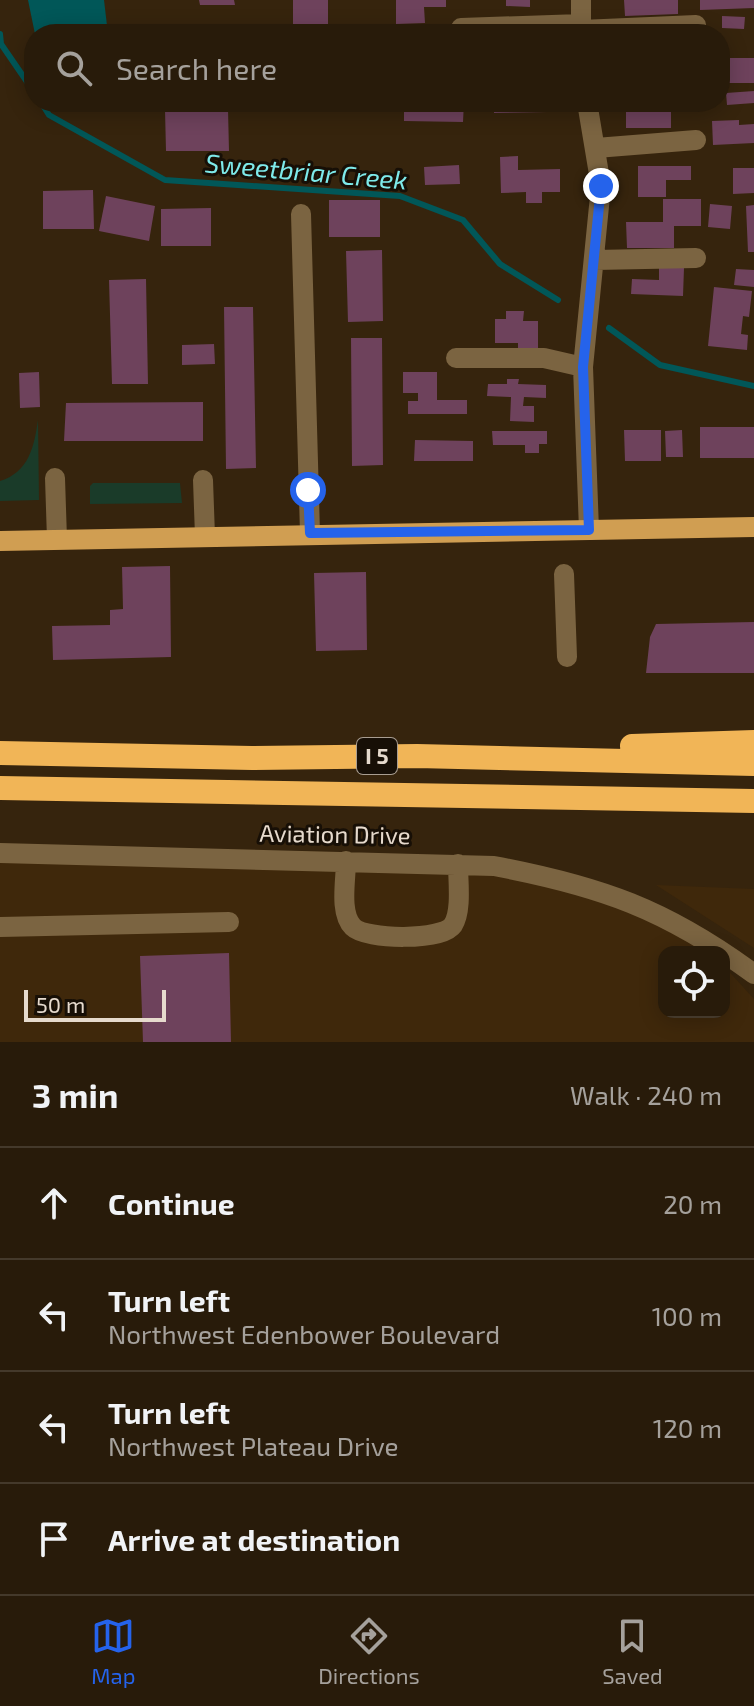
<!DOCTYPE html>
<html lang="en">
<head>
<meta charset="utf-8">
<style>
	:root { --surface:#281b0a; --page:#342818; --text:#f1f3f6; --muted:#a5a19c; --line:#44392b; --accent:#2563eb }
	body { margin:0; font-family:"Exo 2",sans-serif; background:var(--page); color:var(--text) }
	.controls { position:absolute; right:24px; bottom:24px; display:grid; overflow:hidden; border-radius:16px; box-shadow:0 4px 20px #0003 }
	.controls button { width:72px; height:72px; display:grid; place-items:center; padding:0; border:0; border-bottom:2px solid var(--line); background:var(--surface); color:var(--text); font:40px sans-serif }
	.scale { position:absolute; left:24px; bottom:20px; width:142px; box-sizing:border-box; padding-left:8px; border:4px solid #e6dacd; border-top:0; font-size:22px; line-height:28px; white-space:nowrap; color:#e6dacd; -webkit-text-stroke:6px #170f06; paint-order:stroke }
	.stop { position:absolute; width:24px; height:24px; margin:-18px; border:6px solid #2563eb; border-radius:50%; background:#fff }
	.stop.end { background:#2563eb; border-color:#fff; box-shadow:0 2px 8px #0008 }
	.list { margin:0; padding:0; list-style:none }
	h2 { display:flex; justify-content:space-between; align-items:center; height:104px; margin:0; padding:0 32px; font-size:34px }
	h2 small { font-size:26px; font-weight:400; color:var(--muted) }
	.list li { display:grid; grid-template-columns:52px 1fr auto; gap:24px; align-items:center; box-sizing:border-box; height:112px; padding:0 32px; border-top:2px solid var(--line) }
	.list b { display:block; font-size:30px; white-space:nowrap }
	.list p { margin:0; font-size:26px; white-space:nowrap; color:var(--muted) }
	.list em { font-size:26px; font-style:normal; color:var(--muted) }
	.icon { flex:none; width:44px; height:44px; fill:none; stroke:currentColor; stroke-width:2; stroke-linecap:round; stroke-linejoin:round }
	.map { position:relative; flex:none; width:754px; height:1042px; overflow:hidden }
	.search { position:absolute; background:var(--surface); box-shadow:0 4px 20px #0003; left:24px; right:24px; top:24px; height:88px; display:flex; align-items:center; gap:20px; box-sizing:border-box; padding:0 28px; border-radius:32px; color:var(--muted); font-size:30px }
	.sheet { height:552px; background:var(--surface) }
	nav { display:flex; justify-content:space-around; align-items:center; box-sizing:border-box; height:112px; border-top:2px solid var(--line); background:var(--surface); font-size:22px; color:var(--muted) }
	nav a { display:grid; justify-items:center; gap:4px }
	nav .on { color:var(--accent) }
	.map>svg:first-child { display:block }
	.built { fill:#3f280b }
	.green { fill:#1a3b29 }
	.water { fill:#015758 }
	.lines { fill:none; stroke-linecap:round; stroke-linejoin:round }
	.stream { stroke:#015758; stroke-width:6 }
	.building { fill:#6e425c }
	.minor { stroke:#7b6441; stroke-width:20 }
	.major { stroke:#d09e52; stroke-width:20 }
	.highway { stroke:#f1b557; stroke-width:24 }
	.route { stroke:#2563eb; stroke-width:10 }
	.labels { text-anchor:middle; stroke-width:6; stroke-linejoin:round; paint-order:stroke }
	.shield { fill:#170f06; stroke:#a89d91; stroke-width:2 }
	.shield-label { font-size:22px; font-weight:bold; fill:#e6dacd }
	.street-label { font-size:24px; fill:#e6dacd; stroke:#170f06 }
	.water-label { font-size:26px; font-style:italic; fill:#7eeaeb; stroke:#170f06 }
</style>
</head>
<body>
<div class="map">
<svg width="754" height="1042" viewBox="0 0 754 1042">
	<rect width="100%" height="100%" fill="#36240d"/>
	<!-- built -->
	<path class="built" d="M0 853 458 864 630 901 712 952H664V1012H724V966L754 999V1042H0Z
		M656 885 754 889V948Z"/>
	<!-- green -->
	<path class="green" d="M38 420 39 500 0 501V481C29 472 34 447 38 420Z
		M93 483H180L182 503 90 504V486Z"/>
	<!-- water -->
	<path class="water" d="M28 0H104L108 34H35Z"/>
	<g class="lines">
		<!-- stream -->
		<path class="stream" d="M0 34 1 44 34 92
			M41 102 49 115 165 180 400 196 463 220 500 264 558 300
			M609 328 660 365 754 386"/>
	</g>
	<!-- building -->
	<path class="building" d="M199 0H234L235 5H200Z
		M293 0H328V34H293Z
		M396 0H446V7H424L425 23 396 24Z
		M506 0H530V7L506 6Z
		M624 0H678V14L625 16Z
		M700 0H754V8L700 10Z
		M722 16 745 17 744 29 722 28Z
		M722 58H754V83H720Z
		M754 91V103L727 105 726 93Z
		M404 102H464L463 122 404 121Z
		M494 102H547V112L494 113Z
		M626 102H671V128H626Z
		M228 109 229 151H166L165 110Z
		M739 120V125L754 124V143L713 145 712 121Z
		M518 156V170L560 169V192H542V203H526V192L501 193 500 157Z
		M459 165 460 184 425 185 424 167Z
		M638 166H691V180H666V197H638Z
		M733 168H754V193L733 194Z
		M93 190 94 229H43V191Z
		M106 196 155 206 149 241 99 231Z
		M663 199H701V226H674V248H627L626 222H663Z
		M329 200H380V237H329Z
		M710 204 732 206 730 229 708 227Z
		M754 205V252H748L746 206Z
		M211 208V246H161V209Z
		M382 250 383 321 348 322 346 251Z
		M659 268H684L683 296 631 294 632 279 659 280Z
		M736 269 754 270V287L734 285Z
		M146 279 148 384H112L109 280Z
		M714 287 752 291 749 317 743 316 741 334 748 335 747 350 708 346Z
		M224 307H253L256 468 226 469Z
		M506 311H524L523 321H538V351H518V343H495V319H506Z
		M351 338H382L383 465 352 466Z
		M214 344 215 364 182 365V345Z
		M39 372 40 407 20 408 19 373Z
		M403 372H437V400H467V414H408V401H418V393H403Z
		M507 379H519L518 384 546 385V398L524 397 523 406H534V422L510 421 511 397 487 396 488 384H507Z
		M203 402V441H64L66 403Z
		M700 427H754V458H700Z
		M624 430H661V461H625Z
		M682 430 683 457H666L665 431Z
		M492 431H547V444H539V453H525V445H493Z
		M415 440 473 441V461H414Z
		M170 566 171 657 53 660 52 626 110 625V610L123 609 122 567Z
		M366 572 367 650 316 651 314 573Z
		M754 622V673H646L650 637 656 624Z
		M229 953 231 1042H143L140 956Z"/>
	<g class="lines">
		<!-- minor -->
		<path class="minor" d="M581 0V34
			M461 28 581 24
			M581 30 696 25
			M587 102 601 186 583 367 589 530
			M596 148 696 140
			M301 214 310 533
			M595 260 696 258
			M456 358H544L583 367
			M55 478 57 539
			M203 480 205 536
			M564 574 567 657
			M0 853 494 866C600 886 666 909 754 974
			M346 861C346 880 339 913 353 927 366 940 442 941 453 925 462 911 458 881 458 864
			M0 927 229 922"/>
		<!-- major -->
		<path class="major" d="M0 541 754 527"/>
		<!-- highway -->
		<path class="highway" d="M632 746 754 742
			M0 753 252 758 417 756 754 764
			M0 788 754 801"/>
	</g>
	<g class="lines">
		<!-- route -->
		<path class="route" d="M308 490 310 533 589 530 583 367 601 186"/>
	</g>
	<g class="labels">
		<!-- shield labels -->
		<rect class="shield" x="357" y="738" width="40" height="36" rx="6"/>
		<g class="shield-label">
			<text x="377" y="764">I 5</text>
		</g>
		<!-- street labels -->
		<g class="street-label">
			<text transform="translate(335 835) rotate(1)" y="8">Aviation Drive</text>
		</g>
		<!-- water labels -->
		<g class="water-label">
			<text transform="translate(306 172) rotate(5)" y="9">Sweetbriar Creek</text>
		</g>
	</g>
</svg>
<div class="controls">
<button><svg class="icon" aria-label="locate" viewBox="0 0 24 24"><circle cx="12" cy="12" r="6"/><path d="M12 2v4M12 18v4M2 12h4M18 12h4"/></svg></button>
</div>
<div class="scale">50 m</div>
<div class="stop" style="left:308px;top:490px"></div>
<div class="stop end" style="left:601px;top:186px"></div>
<div class="search"><svg class="icon" aria-label="search" viewBox="0 0 24 24"><circle cx="10" cy="10" r="6"/><path d="M15 15l6 6"/></svg>Search here</div>
</div>
<section class="sheet">
<h2>3 min<small>Walk · 240 m</small></h2>
<ul class="list">
<li><svg class="icon" aria-label="ahead" viewBox="0 0 24 24"><path d="M12 20V5M6 11l6-6 6 6"/></svg><div><b>Continue</b></div><em>20 m</em></li>
<li><svg class="icon" aria-label="left" viewBox="0 0 24 24"><path d="M17 20v-9H6M10 6l-5 5 5 5"/></svg><div><b>Turn left</b><p>Northwest Edenbower Boulevard</p></div><em>100 m</em></li>
<li><svg class="icon" aria-label="left" viewBox="0 0 24 24"><path d="M17 20v-9H6M10 6l-5 5 5 5"/></svg><div><b>Turn left</b><p>Northwest Plateau Drive</p></div><em>120 m</em></li>
<li><svg class="icon" aria-label="arrive" viewBox="0 0 24 24"><path d="M6 21V4h12l-3 4 3 4H6"/></svg><div><b>Arrive at destination</b></div></li>
</ul>
</section>
<nav>
<a class="on"><svg class="icon" aria-label="map" viewBox="0 0 24 24"><path d="M3 6l6-2 6 2 6-2v14l-6 2-6-2-6 2zM9 4v14M15 6v14"/></svg>Map</a>
<a><svg class="icon" aria-label="directions" viewBox="0 0 24 24"><path d="M12 3l9 9-9 9-9-9zM9 14v-3h6M13 9l2 2-2 2"/></svg>Directions</a>
<a><svg class="icon" aria-label="saved" viewBox="0 0 24 24"><path d="M7 4h10v16l-5-4-5 4z"/></svg>Saved</a>
</nav>
</body>
</html>
